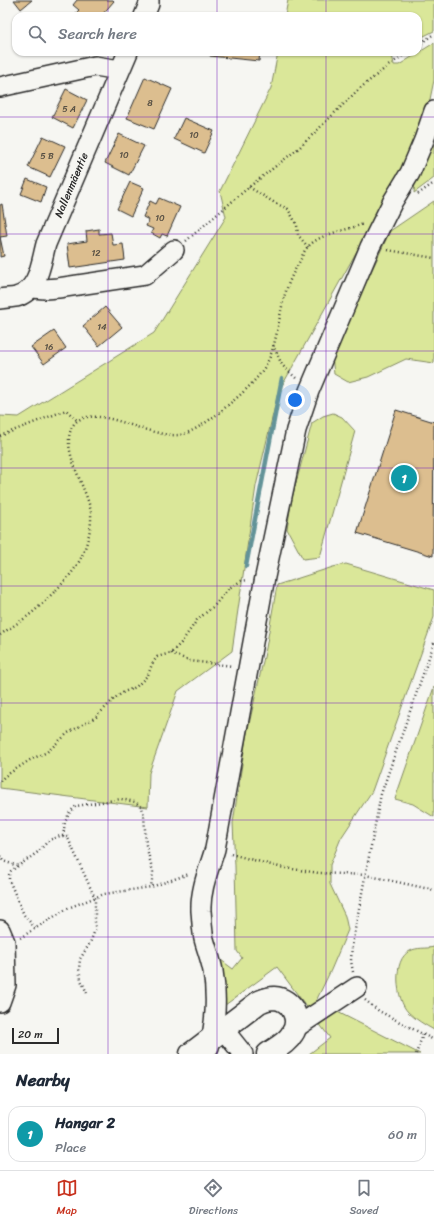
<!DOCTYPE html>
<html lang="en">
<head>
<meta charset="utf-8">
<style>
	:root { --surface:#fff; --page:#f6f6f7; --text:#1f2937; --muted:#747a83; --line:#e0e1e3; --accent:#c8321e }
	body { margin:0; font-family:Sriracha,sans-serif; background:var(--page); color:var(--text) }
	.scale { position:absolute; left:12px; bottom:10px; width:47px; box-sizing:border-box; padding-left:4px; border:2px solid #2b2b2b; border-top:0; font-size:11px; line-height:14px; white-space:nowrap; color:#2b2b2b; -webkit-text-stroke:3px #f6f6f2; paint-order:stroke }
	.you { position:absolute; left:295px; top:400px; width:14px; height:14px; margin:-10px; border:3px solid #fff; border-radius:50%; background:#1a73e8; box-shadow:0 0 0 6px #1a73e833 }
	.badge { display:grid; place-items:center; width:26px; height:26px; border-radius:50%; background:var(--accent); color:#fff; font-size:13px; font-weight:700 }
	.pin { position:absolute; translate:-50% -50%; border:2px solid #fff; box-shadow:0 1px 4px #0006 }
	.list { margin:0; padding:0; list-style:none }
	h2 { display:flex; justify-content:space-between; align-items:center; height:52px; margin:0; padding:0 16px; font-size:17px }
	h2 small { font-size:13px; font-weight:400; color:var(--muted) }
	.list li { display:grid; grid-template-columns:26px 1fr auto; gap:12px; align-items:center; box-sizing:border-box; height:56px; margin:0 8px 8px; padding:0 8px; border:1px solid var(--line); border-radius:12px }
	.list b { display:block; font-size:15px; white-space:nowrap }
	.list p { margin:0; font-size:13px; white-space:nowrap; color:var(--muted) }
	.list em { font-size:13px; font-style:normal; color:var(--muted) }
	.icon { flex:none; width:22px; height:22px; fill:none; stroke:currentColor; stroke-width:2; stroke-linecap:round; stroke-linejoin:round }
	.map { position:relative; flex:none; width:434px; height:1054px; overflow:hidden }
	.search { position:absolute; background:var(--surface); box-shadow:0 1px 3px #0004; left:12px; right:12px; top:12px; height:44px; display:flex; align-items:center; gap:10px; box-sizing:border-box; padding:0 14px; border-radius:12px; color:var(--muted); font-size:15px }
	.sheet { height:116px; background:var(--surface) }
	nav { display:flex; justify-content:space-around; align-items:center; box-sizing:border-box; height:56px; border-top:1px solid var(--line); background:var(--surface); font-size:11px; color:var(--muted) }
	nav a { display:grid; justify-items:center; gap:2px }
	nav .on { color:var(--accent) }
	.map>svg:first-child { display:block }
	.green { fill:#dae799; stroke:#828962 }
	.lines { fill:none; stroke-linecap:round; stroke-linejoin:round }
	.stream { stroke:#639398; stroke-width:4.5 }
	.building { fill:#dcbe8f; stroke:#2b2b2b }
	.minor-casing { stroke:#2b2b2b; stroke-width:22 }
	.major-casing { stroke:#2b2b2b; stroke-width:25 }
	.path { stroke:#2b2b2b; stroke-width:2.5; stroke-dasharray:1 3; stroke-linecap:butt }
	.minor { stroke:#f6f6f2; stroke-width:19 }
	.major { stroke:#f6f6f2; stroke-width:22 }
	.grid { fill:none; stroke:#7b2cbf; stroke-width:1; stroke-opacity:0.55 }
	.labels { text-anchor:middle; stroke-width:3.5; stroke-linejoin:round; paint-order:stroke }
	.number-label { font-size:9px; fill:#575044 }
	.street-label { font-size:11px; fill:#2b2b2b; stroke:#f6f6f2 }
</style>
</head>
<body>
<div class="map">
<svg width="434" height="1054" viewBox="0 0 434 1054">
	<rect width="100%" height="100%" fill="#f6f6f2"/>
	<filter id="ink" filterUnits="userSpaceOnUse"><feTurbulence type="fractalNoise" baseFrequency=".025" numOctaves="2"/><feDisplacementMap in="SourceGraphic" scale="8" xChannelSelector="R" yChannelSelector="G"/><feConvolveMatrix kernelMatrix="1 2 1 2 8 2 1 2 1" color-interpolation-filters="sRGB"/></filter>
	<g filter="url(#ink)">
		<!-- green -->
		<path class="green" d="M288 0H434V31L418 39V16H285Z
			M434 43V80L428 109 406 165 373 222 278 393 256 486 232 651 178 691 149 773 148 807 0 788V416L19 417 154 333 226 217 220 191 271 88 278 52H396L392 54 394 65H399Z
			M434 136V178L414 193 415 181Z
			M434 201V363L406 359 368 377 348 382 334 374 332 356 390 231Z
			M333 413 342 417 355 431 320 557 303 559 287 529 292 498 312 423 323 416Z
			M346 564 434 590V617L372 791 341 838 330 865V884L345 916 348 930 331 970 316 1001 420 1054H309L330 1038 277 967 221 1008V960L233 969 242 958 237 951 235 866 233 823 246 738 266 648 277 585 333 567Z
			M434 687V817L413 804 395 799Z
			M434 947V1030C425 1025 415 1019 408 1012 396 1000 392 959 410 951 417 947 426 949 434 947Z"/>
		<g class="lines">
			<!-- stream -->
			<path class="stream" d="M246 566 282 378"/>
		</g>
		<!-- building -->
		<path class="building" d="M14 0H32L21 9Z
			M77 0H113L114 1 101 16H73L79 10 73 5Z
			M210 52H260L259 61 210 56Z
			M145 77 172 89 154 129 127 118Z
			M66 89 87 100 73 128 52 117Z
			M184 118 214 131 204 153 174 139Z
			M119 134 144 146 129 175 105 163Z
			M43 136 65 146 50 177 28 167Z
			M27 179 46 187 41 202 21 194Z
			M130 182 144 188 131 216 117 209Z
			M159 198 180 207 167 236 162 234 160 238 151 233 153 229 146 226 149 220 143 217 150 201 156 204Z
			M2 204 7 236 0 237 4 256 0 257V205Z
			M99 229V234L111 233 113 245 123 244 125 260 70 268 67 244 87 241 86 231Z
			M105 307 122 327 99 346 83 326Z
			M54 331 66 348 44 364 31 347Z
			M396 410 434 422 433 556 357 533Z"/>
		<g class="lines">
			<!-- minor casing -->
			<g class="minor-casing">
				<path id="minor" d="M144 16 149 4V0
					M0 87 95 66 120 70
					M32 288 45 289 58 288 145 275 174 250
					M0 299C5 298 11 298 16 297 39 291 41 262 46 244L128 52
					M0 930 5 942 6 985 0 1002
					M295 1028 357 987
					M223 1029 243 1054
					M209 1047C216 1024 217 995 213 971 211 960 207 950 204 939 202 930 202 920 201 911 200 890 209 869 215 849L265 577 296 430 309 391 370 247 393 201 410 173 424 140 434 111"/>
			</g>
			<!-- major casing -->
			<g class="major-casing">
				<path id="major" d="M191 1054 259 1002C264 1000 268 998 274 998 292 999 302 1020 292 1034 287 1043 276 1048 268 1054"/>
			</g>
			<!-- path -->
			<path class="path" d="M418 45 434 34
				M249 187 275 203 288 209 297 225 298 235 308 247
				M418 194 434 183
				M186 241 249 187 299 148 359 89 388 66 408 52
				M388 250 434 258
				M273 345 282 365 297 379
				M0 436 66 410 78 421
				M0 635C11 627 22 621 33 612 38 608 43 603 47 599 60 586 73 574 81 558 87 545 92 527 91 513 88 488 57 447 74 424 88 407 126 424 143 429 154 432 168 436 179 435 192 434 217 415 227 406 243 393 260 378 269 359 278 338 279 313 286 291 289 281 294 271 300 261 302 257 304 250 308 247 320 233 346 231 363 224
				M171 653 190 661 233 666
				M0 781 5 776 30 760 47 752 68 733 96 717 115 698 124 692 136 687 148 675 152 664 157 657 171 653 181 643 197 620 214 606 229 588 241 581 248 580
				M63 836 65 822 70 812 76 806 121 799 135 802 142 807 144 815 146 845 153 872 151 887
				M231 854 279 867 319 873 365 875 434 890
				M0 856 3 861 18 866
				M35 928 24 915 9 880V875L11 871 38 852 49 840 60 836H67L95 898V930L90 943 80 959 79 969 81 980 87 993
				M20 938 68 908 104 894 151 887 189 874
				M353 972 351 961 352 945 381 794 434 643
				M365 1000 379 1011 434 1040
				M416 1054 423 1034"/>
			<!-- minor -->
			<use href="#minor" class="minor"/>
			<!-- major -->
			<use href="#major" class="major"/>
		</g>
	</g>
	<!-- grid -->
	<path class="grid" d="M108 0V16M217 0V16M326 0V16M108 52V1054M217 52V1054M326 52V1054M0 117H434M0 234H434M0 351H434M0 468H434M0 586H434M0 703H434M0 820H434M0 937H434"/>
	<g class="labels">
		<!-- number labels -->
		<g class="number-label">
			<text x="150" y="106">8</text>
			<text x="69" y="112">5 A</text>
			<text x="194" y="138">10</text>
			<text x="124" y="158">10</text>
			<text x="47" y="159">5 B</text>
			<text x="160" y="221">10</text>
			<text x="96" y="256">12</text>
			<text x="102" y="330">14</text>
			<text x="49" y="350">16</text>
		</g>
		<!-- street labels -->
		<g class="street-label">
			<text transform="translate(71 185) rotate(-67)" y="4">Nallenmäentie</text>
		</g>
	</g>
</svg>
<div class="scale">20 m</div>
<div class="you"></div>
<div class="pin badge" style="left:404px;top:478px;background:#0f9aa8">1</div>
<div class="search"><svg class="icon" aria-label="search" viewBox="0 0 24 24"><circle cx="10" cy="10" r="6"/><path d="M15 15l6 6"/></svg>Search here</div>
</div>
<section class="sheet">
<h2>Nearby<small></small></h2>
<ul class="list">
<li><span class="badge" style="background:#0f9aa8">1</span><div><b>Hangar 2</b><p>Place</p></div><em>60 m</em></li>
</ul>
</section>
<nav>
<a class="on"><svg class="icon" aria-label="map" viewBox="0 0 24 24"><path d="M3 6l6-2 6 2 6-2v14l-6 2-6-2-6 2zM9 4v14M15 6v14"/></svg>Map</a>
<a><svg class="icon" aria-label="directions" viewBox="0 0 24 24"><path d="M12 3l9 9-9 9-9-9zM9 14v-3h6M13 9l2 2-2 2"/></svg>Directions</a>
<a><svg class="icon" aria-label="saved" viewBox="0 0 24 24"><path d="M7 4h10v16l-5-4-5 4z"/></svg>Saved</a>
</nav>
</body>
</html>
